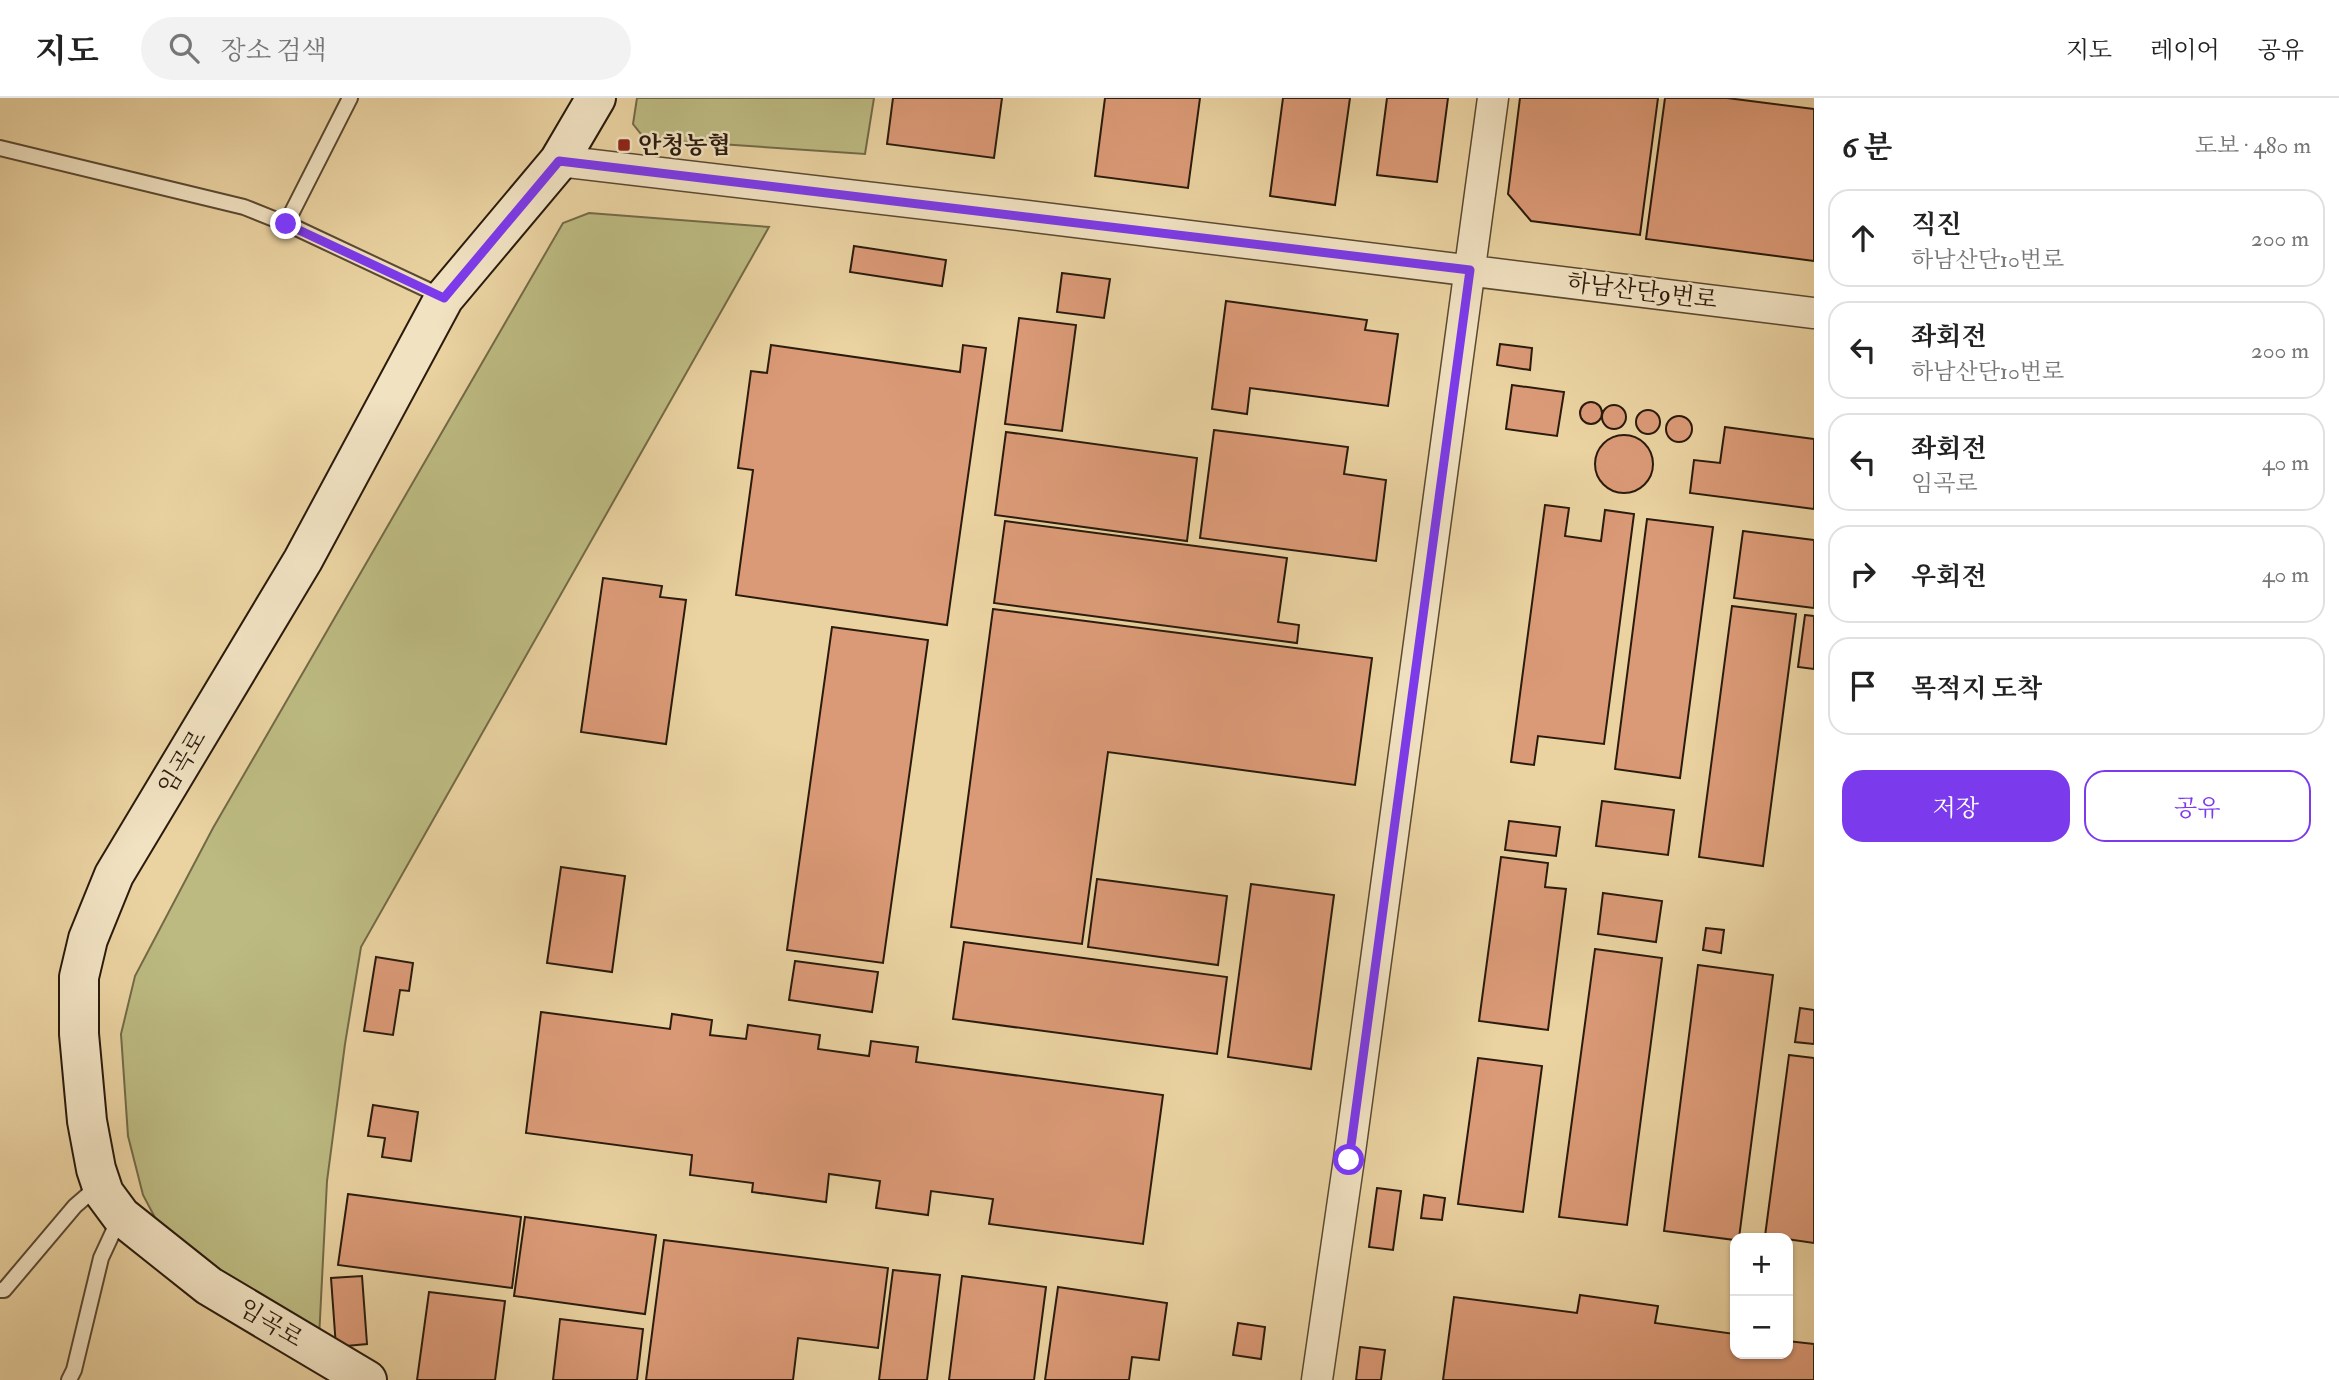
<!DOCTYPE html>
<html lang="ko">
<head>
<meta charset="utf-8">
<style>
	:root { --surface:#fff; --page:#f2f2f2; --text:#222; --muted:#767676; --line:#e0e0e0; --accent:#7c3aed }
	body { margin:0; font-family:"IM FELL Double Pica","Noto Serif KR",serif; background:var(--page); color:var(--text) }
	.controls { position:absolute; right:21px; bottom:21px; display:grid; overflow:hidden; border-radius:14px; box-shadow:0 2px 5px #0004 }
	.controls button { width:63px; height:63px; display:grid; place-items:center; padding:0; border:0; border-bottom:2px solid var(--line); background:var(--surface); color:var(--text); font:35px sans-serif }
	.stop { position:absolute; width:21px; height:21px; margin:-16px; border:5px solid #7c3aed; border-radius:50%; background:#fff }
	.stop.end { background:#7c3aed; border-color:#fff; box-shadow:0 2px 7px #0008 }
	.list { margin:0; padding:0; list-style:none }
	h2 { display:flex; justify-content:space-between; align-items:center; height:91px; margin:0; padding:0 28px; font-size:30px }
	h2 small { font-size:23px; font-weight:400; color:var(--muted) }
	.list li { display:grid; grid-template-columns:46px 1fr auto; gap:21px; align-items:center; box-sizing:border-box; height:98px; margin:0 14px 14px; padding:0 14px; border:2px solid var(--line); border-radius:21px }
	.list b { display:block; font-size:26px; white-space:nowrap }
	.list p { margin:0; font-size:23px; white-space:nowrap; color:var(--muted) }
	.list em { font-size:23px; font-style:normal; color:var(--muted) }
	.actions { display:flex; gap:14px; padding:21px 28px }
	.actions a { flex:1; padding:16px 0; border:2px solid var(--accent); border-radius:21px; text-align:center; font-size:24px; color:var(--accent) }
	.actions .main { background:var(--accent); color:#fff }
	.icon { flex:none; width:38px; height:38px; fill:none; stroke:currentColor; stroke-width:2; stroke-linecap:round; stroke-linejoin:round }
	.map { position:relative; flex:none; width:1814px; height:1282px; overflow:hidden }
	header { display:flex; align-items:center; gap:42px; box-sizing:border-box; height:98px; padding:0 35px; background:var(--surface); border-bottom:2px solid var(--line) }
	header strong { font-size:33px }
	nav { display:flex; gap:38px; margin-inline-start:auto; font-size:24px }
	.search { width:490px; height:63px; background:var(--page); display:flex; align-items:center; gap:18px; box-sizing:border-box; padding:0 24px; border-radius:38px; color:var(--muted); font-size:26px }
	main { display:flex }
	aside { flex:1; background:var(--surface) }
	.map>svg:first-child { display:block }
	.green { fill:#bcba81; stroke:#736a47; stroke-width:2 }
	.building { fill:#db9a77; stroke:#2a1b0d; stroke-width:2 }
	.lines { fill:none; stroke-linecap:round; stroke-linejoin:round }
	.lane-casing { stroke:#5a4932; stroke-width:18 }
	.street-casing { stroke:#5a4932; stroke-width:33 }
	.secondary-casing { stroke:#2a1b0d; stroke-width:42 }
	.lane { stroke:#f1e2c2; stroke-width:14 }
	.street { stroke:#f1e2c2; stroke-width:30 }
	.secondary { stroke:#f1e2c2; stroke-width:38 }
	.route { stroke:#7c3aed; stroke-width:9 }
	.poi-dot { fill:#8f2418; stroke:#f1e2c2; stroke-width:2.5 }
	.labels { text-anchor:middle; stroke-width:5; stroke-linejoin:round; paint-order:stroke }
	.poi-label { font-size:24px; font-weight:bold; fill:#2a1b0d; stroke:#f1e2c2; text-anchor:start }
	.street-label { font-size:24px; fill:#2a1b0d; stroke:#f1e2c2 }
</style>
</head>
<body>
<header>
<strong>지도</strong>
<div class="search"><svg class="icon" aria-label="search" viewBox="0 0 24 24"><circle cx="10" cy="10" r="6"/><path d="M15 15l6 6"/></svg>장소 검색</div>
<nav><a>지도</a><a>레이어</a><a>공유</a></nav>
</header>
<main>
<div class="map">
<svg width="1814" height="1282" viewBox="0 0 1814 1282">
	<rect width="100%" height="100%" fill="#ead2a1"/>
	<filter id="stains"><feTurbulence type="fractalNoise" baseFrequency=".00286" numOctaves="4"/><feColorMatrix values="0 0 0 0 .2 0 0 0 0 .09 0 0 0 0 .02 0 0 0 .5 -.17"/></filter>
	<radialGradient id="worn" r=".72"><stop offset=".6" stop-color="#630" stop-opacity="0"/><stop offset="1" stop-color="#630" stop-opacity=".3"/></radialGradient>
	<!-- green -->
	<path class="green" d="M637 0H874L865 56 645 41 633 26Z
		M589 115 769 129 361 849 345 946 327 1083 318 1260 169 1146 143 1097 128 1038 121 936 135 878 213 730 563 125Z"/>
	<!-- building -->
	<path class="building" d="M893 0H1002L994 60 887 46Z
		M1105 0H1200L1188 90 1095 78Z
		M1283 0H1350L1335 107 1270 98Z
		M1387 0H1448L1437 84 1377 77Z
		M1520 0H1658L1640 137 1531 123 1508 96Z
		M1665 0H1727L1814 11V163L1646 141Z
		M854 148 946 162 942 188 850 174Z
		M1062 175 1110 181 1104 220 1057 214Z
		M1226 203 1367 222 1365 232 1398 236 1388 308 1250 290 1247 316 1212 311Z
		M1019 220 1076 227 1062 333 1005 326Z
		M1500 246 1532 250 1530 272 1497 267Z
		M771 247 960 274 963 247 986 250 947 527 736 497 753 372 738 370 751 273 767 275Z
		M1512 287 1564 294 1557 338 1506 331Z
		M1580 315a11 11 0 1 1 22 0a11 11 0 1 1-22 0Z
		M1602 319a12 12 0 1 1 24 0a12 12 0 1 1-24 0Z
		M1636 324a12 12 0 1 1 24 0a12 12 0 1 1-24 0Z
		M1666 331a13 13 0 1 1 26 0a13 13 0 1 1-26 0Z
		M1725 329 1814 341V411L1690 395 1694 362 1720 365Z
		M1214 332 1348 349 1344 376 1386 382 1376 463 1200 440Z
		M1006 334 1197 360 1187 443 995 417Z
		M1595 366a29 29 0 1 1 58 0a29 29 0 1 1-58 0Z
		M1545 407 1569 410 1565 438 1601 443 1605 412 1634 416 1604 646 1538 638 1534 667 1511 664Z
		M1647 421 1713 429 1680 680 1615 671Z
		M1005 423 1287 460 1278 524 1299 527 1297 545 994 505Z
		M1743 433 1814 442V510L1734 500Z
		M603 480 662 488 660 499 686 502 666 646 581 634Z
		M1732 508 1796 516 1763 768 1699 759Z
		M993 511 1372 560 1355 687 1108 654 1082 846 951 829Z
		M1805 517 1814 518V571L1798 569Z
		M832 529 928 542 883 865 787 852Z
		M1602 703 1674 712 1668 757 1596 748Z
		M1509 723 1560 729 1556 758 1505 752Z
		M1501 759 1548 765 1545 789 1566 791 1548 932 1479 923Z
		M561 769 625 778 612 874 547 865Z
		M1097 781 1227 798 1218 867 1088 849Z
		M1251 786 1334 797 1311 971 1228 959Z
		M1603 795 1662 803 1656 844 1598 836Z
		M1706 830 1724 832 1721 855 1703 852Z
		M964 844 1227 879 1217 956 953 921Z
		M1595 851 1662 860 1627 1127 1559 1119Z
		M376 859 413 865 409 893 400 892 393 937 364 933Z
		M795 863 878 874 872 914 789 902Z
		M1698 867 1773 877 1739 1140H1735V1142L1664 1133Z
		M1800 910 1814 912V946L1795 944Z
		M541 914 670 931 672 916 712 922 710 937 746 941 748 927 820 937 818 951 869 958 871 943 918 949 916 964 1163 997 1143 1146 989 1126 993 1101 931 1093 928 1117 876 1110 880 1083 829 1076 826 1104 752 1094 753 1085 690 1077 692 1057 526 1035Z
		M1789 957 1814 960V1145L1765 1138Z
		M1478 960 1542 968 1523 1114 1458 1106Z
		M373 1007 418 1014 411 1063 382 1059 385 1040 368 1038Z
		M1377 1090 1401 1093 1393 1152 1369 1149Z
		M348 1096 521 1119 512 1190 338 1167Z
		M1424 1097 1445 1100 1442 1122 1421 1120Z
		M525 1119 656 1137 645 1216 514 1198Z
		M664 1142 888 1170 878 1250 798 1240 793 1282H646Z
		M893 1172 940 1177 927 1282H879Z
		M362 1178 367 1246 336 1249 331 1180Z
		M962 1178 1046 1189 1034 1282H949Z
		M1058 1189 1167 1205 1159 1262 1132 1259 1129 1282H1045Z
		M429 1194 505 1203 495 1282H417Z
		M1580 1197 1658 1208 1655 1225 1735 1236V1256H1788V1243L1814 1246V1282H1443L1454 1199 1577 1215Z
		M560 1221 643 1231 637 1282H553Z
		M1238 1225 1265 1229 1261 1261 1233 1257Z
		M1360 1249 1385 1252 1381 1282H1356Z"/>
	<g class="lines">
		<!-- lane casing -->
		<g class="lane-casing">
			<path id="lane" d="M0 50 244 109 294 129 443 199
				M286 126 350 0
				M0 1192H4L75 1108 97 1089
				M69 1282 74 1272 101 1160 120 1119"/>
		</g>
		<!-- street casing -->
		<g class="street-casing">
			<path id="street" d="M559 63 1027 118 1814 215
				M1317 1282 1349 1061 1493 0"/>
		</g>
		<!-- secondary casing -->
		<g class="secondary-casing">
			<path id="secondary" d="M367 1282 209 1188 121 1118 104 1095 96 1071 87 1023 79 936V879L88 841 114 777 303 462 444 200 559 63 596 0"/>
		</g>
		<!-- lane -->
		<use href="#lane" class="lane"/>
		<!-- street -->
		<use href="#street" class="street"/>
		<!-- secondary -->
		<use href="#secondary" class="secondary"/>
	</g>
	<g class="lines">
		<!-- route -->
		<path class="route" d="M286 126 444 200 559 63 1470 172 1349 1062"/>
	</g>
	<!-- markers -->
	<rect class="poi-dot" x="617" y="40" width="14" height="14" rx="3.5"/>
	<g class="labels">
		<!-- poi labels -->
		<g class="poi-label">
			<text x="638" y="55">안청농협</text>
		</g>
		<!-- street labels -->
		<g class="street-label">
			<text transform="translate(1642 193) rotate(7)" y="8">하남산단9번로</text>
			<text transform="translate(182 664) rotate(-59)" y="8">임곡로</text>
			<text transform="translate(271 1225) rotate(31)" y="8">임곡로</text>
		</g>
	</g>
	<rect width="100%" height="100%" filter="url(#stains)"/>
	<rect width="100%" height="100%" fill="url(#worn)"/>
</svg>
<div class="controls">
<button>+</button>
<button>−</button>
</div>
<div class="stop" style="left:1349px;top:1062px"></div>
<div class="stop end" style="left:286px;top:126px"></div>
</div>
<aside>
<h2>6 분<small>도보 · 480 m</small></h2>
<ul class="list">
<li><svg class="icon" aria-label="ahead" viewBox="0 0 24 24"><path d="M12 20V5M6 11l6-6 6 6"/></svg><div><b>직진</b><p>하남산단10번로</p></div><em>200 m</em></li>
<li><svg class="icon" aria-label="left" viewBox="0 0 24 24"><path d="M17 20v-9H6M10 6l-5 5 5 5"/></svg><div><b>좌회전</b><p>하남산단10번로</p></div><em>200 m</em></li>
<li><svg class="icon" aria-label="left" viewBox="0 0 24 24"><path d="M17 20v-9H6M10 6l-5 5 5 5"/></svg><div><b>좌회전</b><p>임곡로</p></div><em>40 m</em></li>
<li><svg class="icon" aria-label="right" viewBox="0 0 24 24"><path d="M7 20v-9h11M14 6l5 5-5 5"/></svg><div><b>우회전</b></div><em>40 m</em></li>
<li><svg class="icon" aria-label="arrive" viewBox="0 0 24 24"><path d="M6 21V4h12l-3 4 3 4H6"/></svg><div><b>목적지 도착</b></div></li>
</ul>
<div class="actions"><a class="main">저장</a><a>공유</a></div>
</aside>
</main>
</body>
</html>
